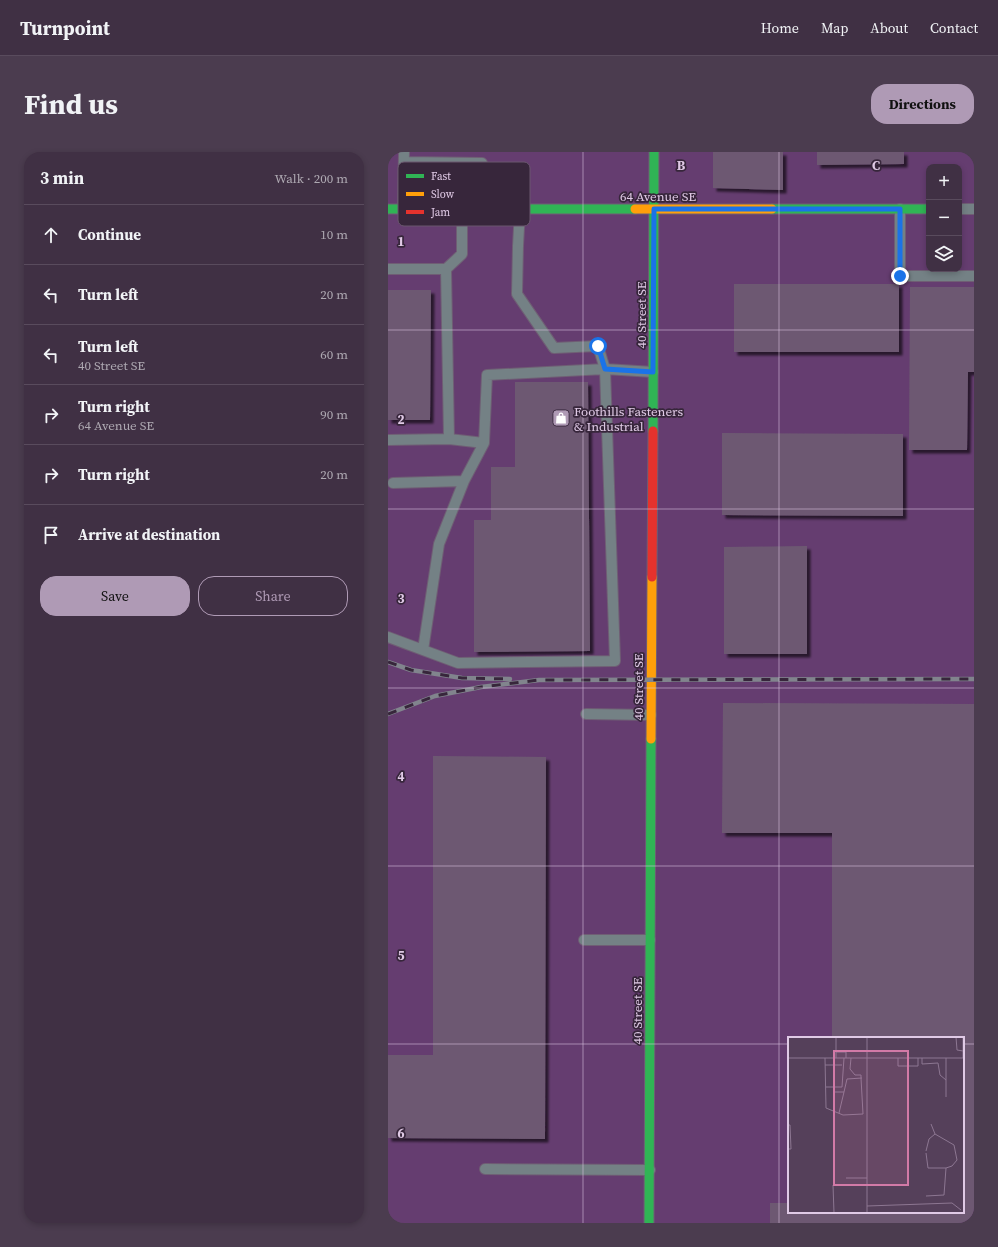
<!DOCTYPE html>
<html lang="en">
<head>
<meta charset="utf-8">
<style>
	:root { --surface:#403044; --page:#4b3c4f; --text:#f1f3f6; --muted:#aea9b2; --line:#594b5d; --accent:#af9ab5 }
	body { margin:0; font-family:"Source Serif 4",serif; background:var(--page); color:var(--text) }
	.controls { position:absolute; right:12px; top:12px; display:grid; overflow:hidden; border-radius:8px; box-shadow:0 2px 6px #0003 }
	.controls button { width:36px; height:36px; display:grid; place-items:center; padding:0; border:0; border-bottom:1px solid var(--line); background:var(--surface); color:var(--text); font:20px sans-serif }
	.stop { position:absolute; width:12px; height:12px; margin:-9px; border:3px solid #1a73e8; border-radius:50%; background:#fff }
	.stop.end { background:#1a73e8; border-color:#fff; box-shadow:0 1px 4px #0008 }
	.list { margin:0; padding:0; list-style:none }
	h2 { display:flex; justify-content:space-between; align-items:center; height:52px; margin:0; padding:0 16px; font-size:17px }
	h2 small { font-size:13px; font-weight:400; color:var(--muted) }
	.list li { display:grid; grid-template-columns:26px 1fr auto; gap:12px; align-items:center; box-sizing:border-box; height:60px; padding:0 16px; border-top:1px solid var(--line) }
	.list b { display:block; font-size:15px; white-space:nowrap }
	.list p { margin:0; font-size:13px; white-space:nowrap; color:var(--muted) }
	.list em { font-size:13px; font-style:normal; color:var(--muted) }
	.actions { display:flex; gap:8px; padding:12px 16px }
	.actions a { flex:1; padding:9px 0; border:1px solid var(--accent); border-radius:16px; text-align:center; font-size:14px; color:var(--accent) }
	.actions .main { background:var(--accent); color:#111 }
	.icon { flex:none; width:22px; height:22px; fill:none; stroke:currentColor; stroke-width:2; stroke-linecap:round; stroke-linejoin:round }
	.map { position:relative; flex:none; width:586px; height:1071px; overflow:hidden; border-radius:16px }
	header { display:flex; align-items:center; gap:24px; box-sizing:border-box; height:56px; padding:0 20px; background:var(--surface); border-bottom:1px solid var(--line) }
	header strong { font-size:19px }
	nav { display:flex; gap:22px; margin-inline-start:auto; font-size:14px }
	.intro { display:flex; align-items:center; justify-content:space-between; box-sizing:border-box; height:96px; padding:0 24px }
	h1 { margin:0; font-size:28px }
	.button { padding:10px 18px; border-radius:16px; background:var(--accent); color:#111; font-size:14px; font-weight:700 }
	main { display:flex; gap:24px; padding:0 24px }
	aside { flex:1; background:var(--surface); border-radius:16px; box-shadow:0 2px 6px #0003 }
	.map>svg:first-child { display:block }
	.built { fill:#653d70; fill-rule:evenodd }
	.building { fill:#6d5972; filter:url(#shadow) }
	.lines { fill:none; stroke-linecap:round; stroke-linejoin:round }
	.lane-casing { stroke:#6f5e74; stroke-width:12 }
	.street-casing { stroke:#6f5e74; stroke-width:12 }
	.fast-casing { stroke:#6f5e74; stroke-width:11 }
	.slow-casing { stroke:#6f5e74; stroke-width:11 }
	.jam-casing { stroke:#6f5e74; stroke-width:11 }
	.lane { stroke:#748185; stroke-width:10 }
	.street { stroke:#748185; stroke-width:10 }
	.fast { stroke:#30b455; stroke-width:9 }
	.slow { stroke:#ff9f0a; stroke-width:9 }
	.jam { stroke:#e5322d; stroke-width:9 }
	.rail-casing { stroke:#81848d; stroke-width:4.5 }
	.rail { stroke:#37263b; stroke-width:3; stroke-dasharray:9; stroke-linecap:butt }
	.route { stroke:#1a73e8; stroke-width:5 }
	.grid { fill:none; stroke:#e0cae6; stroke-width:1; stroke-opacity:0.55 }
	.labels { text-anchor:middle; stroke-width:3.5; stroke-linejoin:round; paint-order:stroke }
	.street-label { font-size:13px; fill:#e0cae6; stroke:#37263b }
	.poi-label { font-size:13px; fill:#e0cae6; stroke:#37263b; text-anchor:start }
	.inset-road { fill:none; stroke:#8d7792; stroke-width:1 }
	.view { fill:#d27aa7; fill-opacity:0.15; stroke:#d27aa7; stroke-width:2 }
	.inset-edge { fill:none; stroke:#e0cae6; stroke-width:2 }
	.key { fill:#37263b; stroke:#6a576e; stroke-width:1 }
	.key-label { font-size:11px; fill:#e0cae6 }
	.grid-label { font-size:13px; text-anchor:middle; font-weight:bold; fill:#e0cae6; stroke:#37263b; stroke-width:3.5; stroke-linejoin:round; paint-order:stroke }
</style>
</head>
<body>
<header>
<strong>Turnpoint</strong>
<nav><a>Home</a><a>Map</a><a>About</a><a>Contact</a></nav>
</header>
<div class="intro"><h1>Find us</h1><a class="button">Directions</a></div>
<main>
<aside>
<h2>3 min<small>Walk · 200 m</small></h2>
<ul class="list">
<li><svg class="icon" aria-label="ahead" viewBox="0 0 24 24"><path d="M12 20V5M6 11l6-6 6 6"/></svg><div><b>Continue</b></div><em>10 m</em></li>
<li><svg class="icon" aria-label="left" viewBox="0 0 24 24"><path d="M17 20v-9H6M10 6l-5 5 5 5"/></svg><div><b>Turn left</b></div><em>20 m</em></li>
<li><svg class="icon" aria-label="left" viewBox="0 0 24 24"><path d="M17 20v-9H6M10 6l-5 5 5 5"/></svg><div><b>Turn left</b><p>40 Street SE</p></div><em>60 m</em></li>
<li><svg class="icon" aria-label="right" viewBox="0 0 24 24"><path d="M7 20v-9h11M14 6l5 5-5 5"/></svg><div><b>Turn right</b><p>64 Avenue SE</p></div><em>90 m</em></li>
<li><svg class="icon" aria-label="right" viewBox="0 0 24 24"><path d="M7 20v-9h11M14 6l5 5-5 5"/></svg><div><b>Turn right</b></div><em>20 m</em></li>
<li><svg class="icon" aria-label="arrive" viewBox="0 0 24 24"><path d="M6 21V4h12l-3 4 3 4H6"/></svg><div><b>Arrive at destination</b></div></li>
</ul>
<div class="actions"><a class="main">Save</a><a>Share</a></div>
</aside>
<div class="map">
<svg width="586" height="1071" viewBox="0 0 586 1071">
	<defs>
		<filter id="shadow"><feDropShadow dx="3.5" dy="3.5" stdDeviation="1" flood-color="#0009"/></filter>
	</defs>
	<rect width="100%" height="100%" fill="#55405a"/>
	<!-- built -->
	<path class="built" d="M0 0H586V1071H0ZM541 15H571V117H541ZM401 886H575V1060H401Z"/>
	<!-- building -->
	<path class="building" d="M325 0H395V38L325 36Z
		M429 0H516V12L429 13Z
		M346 132H511V200H346Z
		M522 135H586V220H580L579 298H521Z
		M0 138H43L42 268H0Z
		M127 230H200L202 499 86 500V368H103V315H127Z
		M334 281 515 282V364L334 363Z
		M419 394V502H336V395Z
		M335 551 586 552V1071H382V1051H401V1060H575V886H444V681H334Z
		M45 604 158 605 157 987 0 986V903H45Z"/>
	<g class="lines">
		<!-- lane casing -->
		<g class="lane-casing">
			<path id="lane" d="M16 10 94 11 95 57
				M15 57 16 0
				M512 57V124H586
				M0 117H58L74 102V57
				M61 287 96 291
				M0 288 61 287 58 117
				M5 331 76 329 96 291 99 223 217 217 265 220
				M0 485 70 511 227 509 217 217 210 194 166 196 129 142 130 94 132 57
				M35 498 51 392 76 329
				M198 562 263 563
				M196 788H262
				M97 1017 262 1018"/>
		</g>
		<!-- street casing -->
		<g class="street-casing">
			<path id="street" d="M571 57H586"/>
		</g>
		<!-- fast casing -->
		<g class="fast-casing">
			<path id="fast" d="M0 57H247
				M384 57H541
				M265 279 266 0
				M261 1071 263 587"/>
		</g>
		<!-- slow casing -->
		<g class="slow-casing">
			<path id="slow" d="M247 57H384
				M263 587 264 425"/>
		</g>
		<!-- jam casing -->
		<g class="jam-casing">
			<path id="jam" d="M264 425 265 279"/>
		</g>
		<!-- lane -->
		<use href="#lane" class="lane"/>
		<!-- street -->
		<use href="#street" class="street"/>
		<!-- fast -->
		<use href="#fast" class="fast"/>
		<!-- slow -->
		<use href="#slow" class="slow"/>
		<!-- jam -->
		<use href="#jam" class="jam"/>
		<!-- rail casing -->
		<g class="rail-casing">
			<path id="rail" d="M0 510 23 518 74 526 122 527
				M0 562 47 544 93 535 151 528 586 527"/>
		</g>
		<!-- rail -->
		<use href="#rail" class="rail"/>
	</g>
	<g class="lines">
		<!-- route -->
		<path class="route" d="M210 194 217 217 265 220 266 57H512V124"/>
	</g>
	<!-- grid -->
	<path class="grid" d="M195 0V1071M391 0V1071M0 178H586M0 357H586M0 536H586M0 714H586M0 892H401M575 892H586"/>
	<!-- icons -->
	<defs>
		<g id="shop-square" transform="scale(0.9)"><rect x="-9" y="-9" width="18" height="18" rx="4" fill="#af9ab5" stroke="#37263b"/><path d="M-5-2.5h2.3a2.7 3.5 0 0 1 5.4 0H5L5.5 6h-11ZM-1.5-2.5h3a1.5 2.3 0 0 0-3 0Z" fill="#fff"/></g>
	</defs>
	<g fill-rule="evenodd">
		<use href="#shop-square" x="173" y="266"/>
	</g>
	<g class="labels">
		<!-- street labels -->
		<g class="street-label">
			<text x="270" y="49">64 Avenue SE</text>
			<text transform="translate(253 163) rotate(-90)" y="5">40 Street SE</text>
			<text transform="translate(250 535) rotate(-90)" y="5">40 Street SE</text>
			<text transform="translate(249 859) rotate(-90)" y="5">40 Street SE</text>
		</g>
		<!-- poi labels -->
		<g class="poi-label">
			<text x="186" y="264">Foothills Fasteners<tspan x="186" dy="15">&amp; Industrial</tspan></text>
		</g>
	</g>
	<!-- overview -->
	<g transform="translate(400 885)">
		<rect width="176" height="176" fill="#55405a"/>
		<path class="inset-road" d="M168 0 169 13 175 14M175 0V21M48 15H58V21M0 21H176M37 21 38 71 55 78 75 77 73 41M48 21V0M63 21 62 32 67 38H73V41M110 21V29H130V21M134 21V27L150 26 152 38 158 43M37 28H54M38 50H54L56 21M47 55H56L59 42 74 41M158 60V21M51 76 56 55M0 88H2L3 112H0M138 114 141 102 147 97M138 116 140 131H158M58 141H79M45 148 46 176M138 159 156 158 158 131 164 129 169 123 166 108 147 97 143 87M79 169 164 166 173 173M79 176V0"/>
		<path class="view" d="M46 14H120V148H46Z"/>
		<rect width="176" height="176" class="inset-edge"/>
	</g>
	<!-- legend -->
	<rect x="10" y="10" width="132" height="64" rx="6" class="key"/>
	<rect x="18" y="22" width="18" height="4" fill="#30b455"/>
	<rect x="18" y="40" width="18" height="4" fill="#ff9f0a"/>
	<rect x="18" y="58" width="18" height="4" fill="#e5322d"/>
	<g class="key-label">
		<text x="43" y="28">Fast</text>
		<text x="43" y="46">Slow</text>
		<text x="43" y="64">Jam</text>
	</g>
	<g class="grid-label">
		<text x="293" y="18">B</text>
		<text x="488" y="18">C</text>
		<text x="13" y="94">1</text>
		<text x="13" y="272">2</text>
		<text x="13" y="451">3</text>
		<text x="13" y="629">4</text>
		<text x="13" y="808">5</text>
		<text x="13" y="986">6</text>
	</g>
</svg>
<div class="controls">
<button>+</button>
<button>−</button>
<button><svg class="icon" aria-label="layers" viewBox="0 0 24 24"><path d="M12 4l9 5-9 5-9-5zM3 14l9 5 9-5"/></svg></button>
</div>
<div class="stop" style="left:210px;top:194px"></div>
<div class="stop end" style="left:512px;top:124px"></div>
</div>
</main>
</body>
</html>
